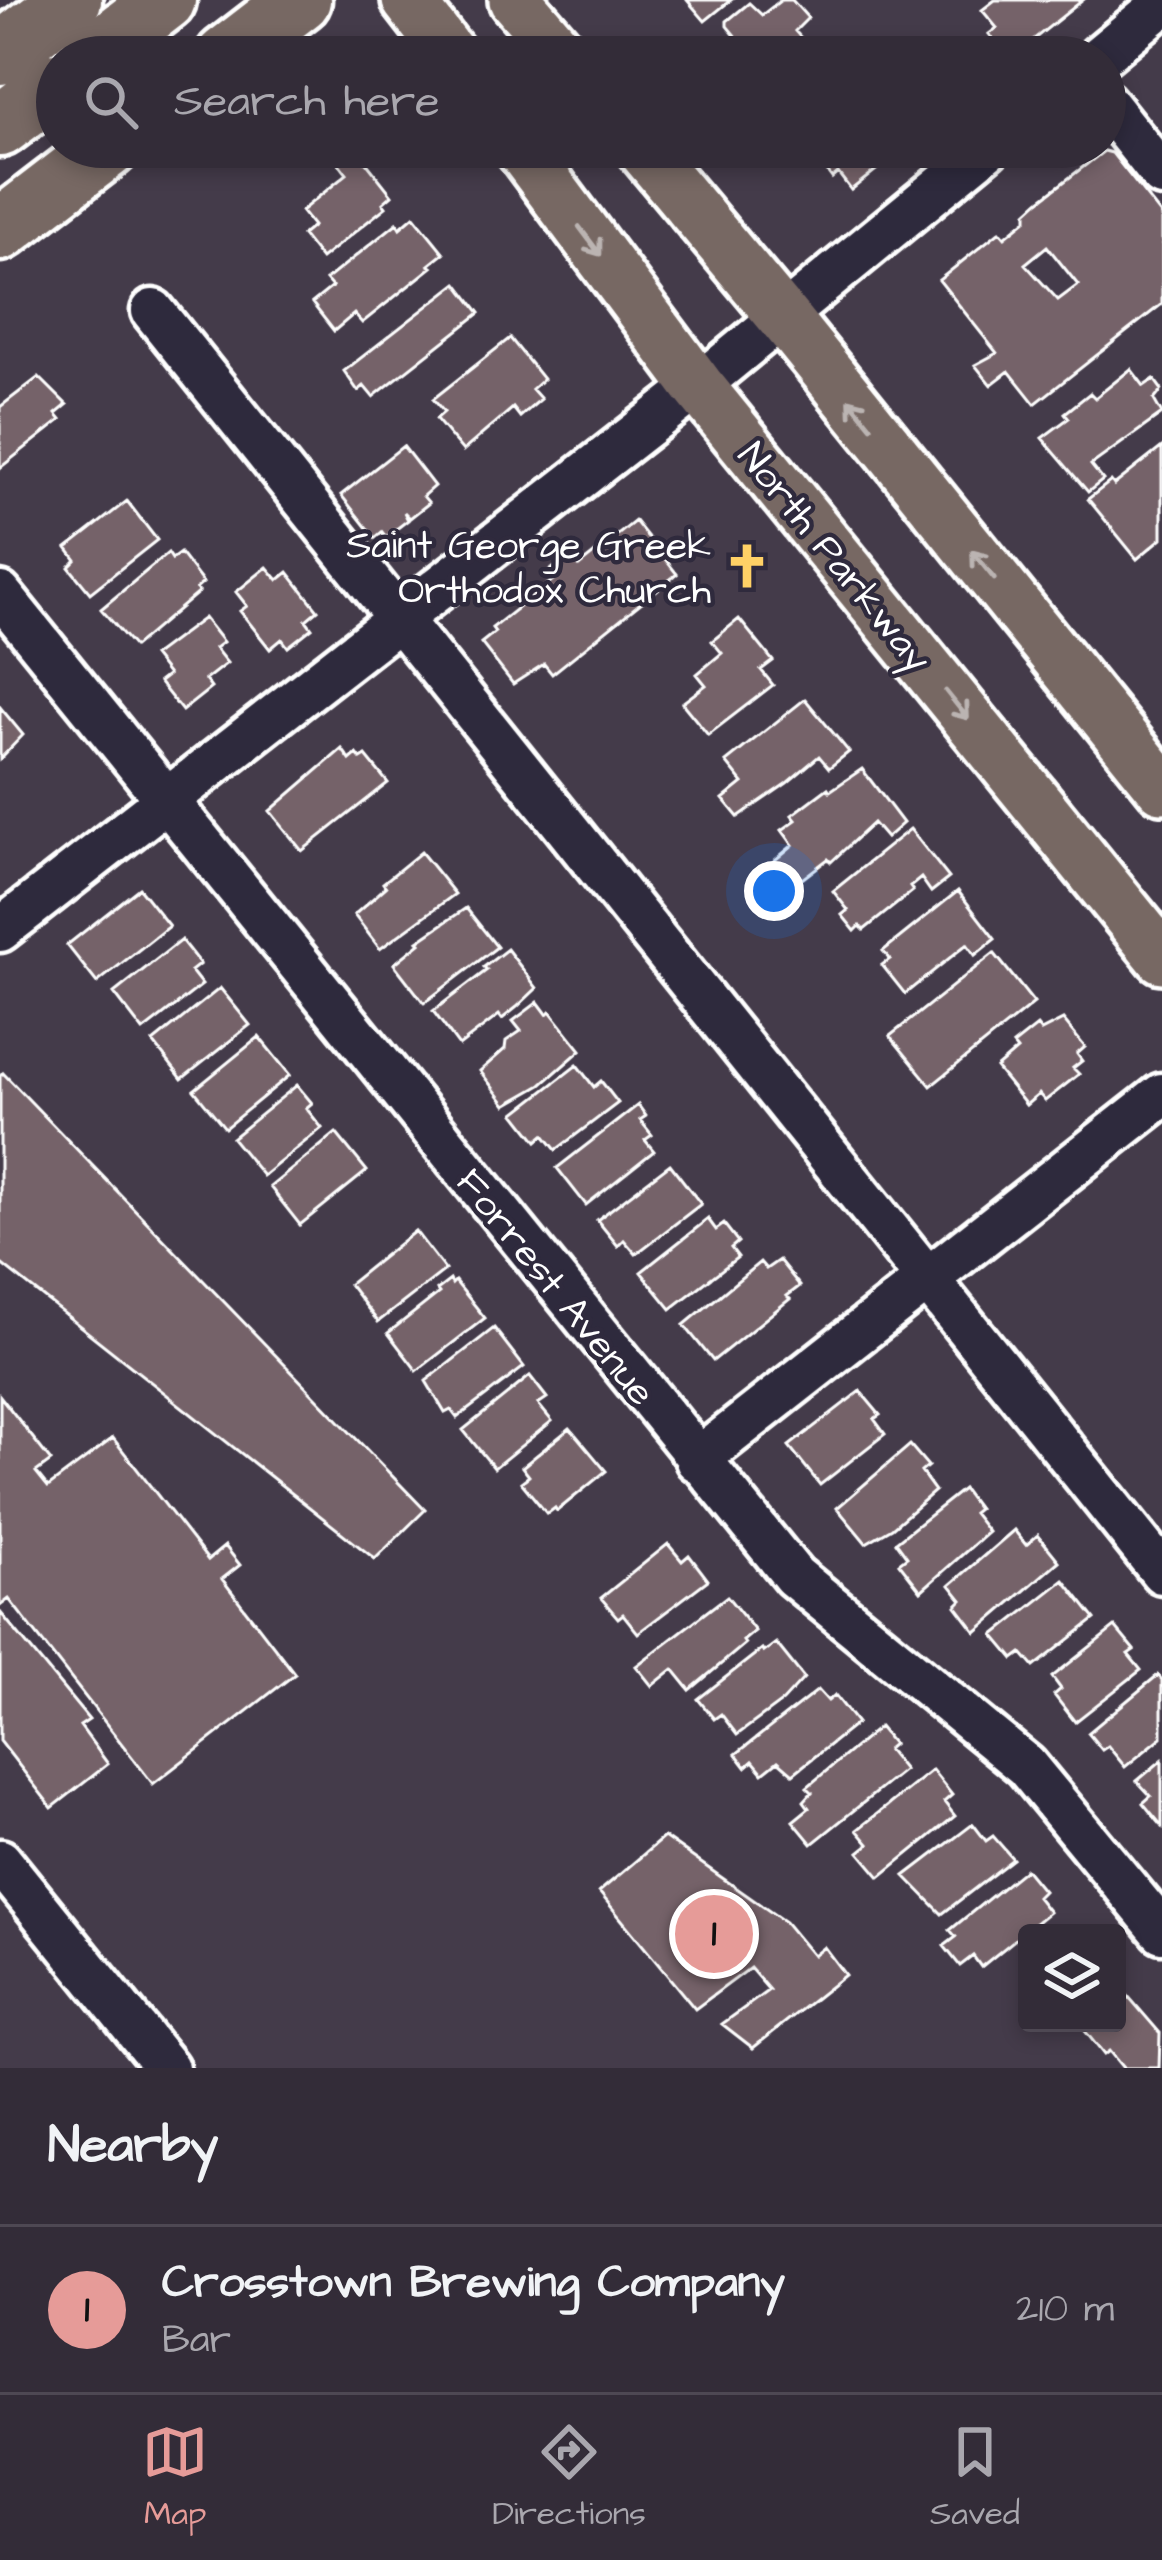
<!DOCTYPE html>
<html lang="en">
<head>
<meta charset="utf-8">
<style>
	:root { --surface:#332c38; --page:#3e3843; --text:#f1f3f6; --muted:#a9a7ae; --line:#4e4853; --accent:#e69b98 }
	body { margin:0; font-family:"Architects Daughter",sans-serif; background:var(--page); color:var(--text) }
	.controls { position:absolute; right:36px; bottom:36px; display:grid; overflow:hidden; border-radius:12px; box-shadow:0 6px 18px #0003 }
	.controls button { width:108px; height:108px; display:grid; place-items:center; padding:0; border:0; border-bottom:3px solid var(--line); background:var(--surface); color:var(--text); font:60px sans-serif }
	.you { position:absolute; left:774px; top:891px; width:42px; height:42px; margin:-30px; border:9px solid #fff; border-radius:50%; background:#1a73e8; box-shadow:0 0 0 18px #1a73e833 }
	.badge { display:grid; place-items:center; width:78px; height:78px; border-radius:50%; background:var(--accent); color:#111; font-size:39px; font-weight:700 }
	.pin { position:absolute; translate:-50% -50%; border:6px solid #fff; box-shadow:0 3px 12px #0006 }
	.list { margin:0; padding:0; list-style:none }
	h2 { display:flex; justify-content:space-between; align-items:center; height:156px; margin:0; padding:0 48px; font-size:51px }
	h2 small { font-size:39px; font-weight:400; color:var(--muted) }
	.list li { display:grid; grid-template-columns:78px 1fr auto; gap:36px; align-items:center; box-sizing:border-box; height:168px; padding:0 48px; border-top:3px solid var(--line) }
	.list b { display:block; font-size:45px; white-space:nowrap }
	.list p { margin:0; font-size:39px; white-space:nowrap; color:var(--muted) }
	.list em { font-size:39px; font-style:normal; color:var(--muted) }
	.icon { flex:none; width:66px; height:66px; fill:none; stroke:currentColor; stroke-width:2; stroke-linecap:round; stroke-linejoin:round }
	.map { position:relative; flex:none; width:1162px; height:2068px; overflow:hidden }
	.search { position:absolute; background:var(--surface); box-shadow:0 6px 18px #0003; left:36px; right:36px; top:36px; height:132px; display:flex; align-items:center; gap:30px; box-sizing:border-box; padding:0 42px; border-radius:66px; color:var(--muted); font-size:45px }
	.sheet { height:324px; background:var(--surface) }
	nav { display:flex; justify-content:space-around; align-items:center; box-sizing:border-box; height:168px; border-top:3px solid var(--line); background:var(--surface); font-size:33px; color:var(--muted) }
	nav a { display:grid; justify-items:center; gap:6px }
	nav .on { color:var(--accent) }
	.map>svg:first-child { display:block }
	.building { fill:#756269; stroke:#fff; stroke-width:3; fill-rule:evenodd }
	.lines { fill:none; stroke-linecap:round; stroke-linejoin:round }
	.minor-casing { stroke:#fff; stroke-width:51 }
	.major-casing { stroke:#fff; stroke-width:60 }
	.highway-casing { stroke:#fff; stroke-width:69 }
	.minor { stroke:#2f2a3d; stroke-width:42 }
	.major { stroke:#776864; stroke-width:51 }
	.highway { stroke:#776864; stroke-width:60 }
	.oneway { stroke:#bbb4b2 }
	.labels { text-anchor:middle; stroke-width:9; stroke-linejoin:round; paint-order:stroke }
	.poi-label { font-size:39px; fill:#fff; stroke:#2f2a3d; text-anchor:end }
	.street-label { font-size:39px; fill:#fff; stroke:#2f2a3d }
</style>
</head>
<body>
<div class="map">
<svg width="1162" height="2068" viewBox="0 0 1162 2068">
	<rect width="100%" height="100%" fill="#443b4a"/>
	<filter id="ink" filterUnits="userSpaceOnUse"><feTurbulence type="fractalNoise" baseFrequency=".00833" numOctaves="2"/><feDisplacementMap in="SourceGraphic" scale="24" xChannelSelector="R" yChannelSelector="G"/><feConvolveMatrix kernelMatrix="1 2 1 2 8 2 1 2 1" color-interpolation-filters="sRGB"/></filter>
	<g filter="url(#ink)">
		<!-- building -->
		<path class="building" d="M687 0H731L705 21Z
			M781 0H792L808 18 795 31 810 48 799 57H753L727 26V21L749 3 762 15Z
			M995 0H1083L1018 52 1013 46 1005 53 989 34 997 28 982 10Z
			M354 147 392 195 383 203 386 207 321 259 302 235 313 226 301 211 347 174 337 161Z
			M821 147H905L851 190 838 173 832 178 813 153Z
			M1104 151 1112 153 1162 216V304L1035 404 1009 371 991 385 975 365 997 353 939 280 1000 231 1005 237 1027 219V212L1039 201ZM1047 246 1078 285 1058 300 1025 264Z
			M414 216 444 253 429 265 432 267 362 323 354 314 334 331 312 303 332 287 326 280 397 223 400 228Z
			M457 283 480 313 373 397 364 386 358 391 344 371Z
			M510 338 543 379 532 389 541 399 520 417 513 408 463 451 436 419 444 412 433 399Z
			M1131 369 1144 386 1154 379 1162 390 1154 400 1162 414 1091 465 1103 480 1088 492 1042 438 1069 418 1065 413 1090 393 1095 398Z
			M39 377 67 405 56 414 61 420 0 468V407Z
			M403 446 434 486 423 496 429 503 410 518 404 512 408 520 386 537 382 532 375 538 341 495Z
			M1162 447V538L1137 559 1088 499 1111 481 1114 485Z
			M127 501 157 540 90 593 69 567 76 560 67 548Z
			M635 521 677 574 552 674 544 664 513 684 481 643 495 632 492 628 553 580 547 573 570 555 579 566Z
			M168 553 172 559 180 553 203 583 196 589 199 592 134 647 101 609Z
			M267 567 278 580 288 572 318 610 306 620 312 628 288 647 282 639 270 649 240 611 247 606 236 592Z
			M204 618 223 642 215 648 227 663 205 680 211 688 182 711 159 682 168 675 153 656Z
			M739 619 773 661 761 670 773 685 708 735 682 703 706 685 697 674 722 653 712 641Z
			M805 699 849 752 829 768 819 756 787 783 738 817 723 799 743 783 726 762Z
			M0 707 23 735 0 759Z
			M342 749 350 760 357 754 361 759 366 756 388 783 302 851 270 811Z
			M862 769 903 823 886 838 873 823 831 862 828 859 802 879 795 871 782 881 769 865 793 845 782 830 796 820 792 815 828 788 830 791Z
			M910 829 949 878 931 892 921 878 910 887 913 891 864 930 860 926 855 931 842 915 848 910 833 891Z
			M421 852 455 894 380 949 354 915 386 887 383 883Z
			M139 888 169 926 97 983 67 945Z
			M958 891 995 939 975 955 967 944 905 994 882 965 890 959 883 951Z
			M466 908 497 947 424 1003 394 964 420 943 418 941Z
			M181 940 200 964 191 971 202 985 143 1031 114 993Z
			M507 949 537 988 517 1007 502 1019 499 1015 459 1046 433 1011 487 970 484 967Z
			M994 953 1034 1003 931 1086 890 1036Z
			M220 988 250 1025 182 1079 153 1042Z
			M538 1002 547 1014 550 1011 581 1050 541 1085 506 1105 480 1071 505 1049 506 1041 521 1031 513 1021Z
			M1063 1020 1085 1047 1077 1054 1082 1061 1073 1068 1079 1074 1045 1101 1039 1094 1026 1105 996 1068 1017 1050 1013 1045 1037 1026 1041 1031Z
			M259 1037 290 1075 225 1128 194 1090Z
			M577 1065 594 1087 601 1081 618 1103 556 1150 544 1135 537 1141 515 1113Z
			M3 1073 425 1510 375 1559 0 1263V1076Z
			M297 1085 312 1103 306 1108 322 1128 263 1176 232 1138Z
			M638 1105 646 1116 640 1120 652 1135 645 1140 654 1151 586 1205 557 1168Z
			M336 1133 367 1171 300 1225 270 1187Z
			M670 1164 701 1204 636 1254 624 1240 618 1246 597 1220Z
			M708 1219 716 1230 724 1224 738 1242 731 1248 738 1257 671 1309 641 1272Z
			M415 1231 445 1270 378 1322 349 1284Z
			M779 1260 800 1286 787 1296 790 1299 713 1361 684 1325 760 1262 766 1269Z
			M450 1280 452 1284 455 1281 485 1318 417 1371 388 1333 439 1293 437 1290Z
			M494 1328 524 1367 457 1418 451 1410 445 1413 426 1381Z
			M530 1376 547 1398 538 1404 552 1421 494 1468 463 1430Z
			M860 1391 880 1415 874 1419 885 1434 820 1485 789 1446Z
			M0 1396 51 1461 36 1472 48 1487 113 1438 208 1560 225 1546 240 1565 222 1579 295 1674 153 1784 9 1599 0 1606Z
			M570 1428 606 1471 557 1511 555 1508 547 1514 521 1482 529 1476 522 1467Z
			M910 1445 928 1466 921 1472 935 1491 892 1528 866 1543 837 1508Z
			M963 1489 978 1509 973 1513 988 1532 921 1591 899 1563 907 1557 896 1542Z
			M1014 1530 1026 1545 1038 1535 1059 1561 976 1632 956 1606 962 1600 950 1585Z
			M668 1544 682 1561 689 1555 708 1580 638 1633 623 1614 618 1618 601 1598Z
			M1064 1580 1095 1619 1034 1667 1022 1653 1014 1659 994 1635Z
			M727 1596 755 1631 743 1641 745 1644 690 1690 673 1669 652 1686 636 1666Z
			M0 1612 89 1720 80 1726 108 1764 52 1808 0 1741Z
			M1115 1627 1134 1650 1128 1654 1141 1670 1075 1722 1054 1695 1061 1689 1052 1677Z
			M776 1643 804 1678 783 1701 737 1735 721 1714 714 1719 698 1699 762 1649 764 1652Z
			M1158 1675 1162 1680V1737L1125 1767 1108 1746 1102 1750 1088 1733Z
			M818 1690 828 1701 835 1695 857 1723 793 1774 778 1761 763 1773 753 1761 746 1767 736 1754Z
			M879 1727 893 1744 887 1749 904 1770 812 1844 793 1821 809 1808 804 1801 812 1792 807 1787Z
			M1162 1760V1826L1143 1803 1151 1796 1137 1781Z
			M932 1770 952 1795 944 1802 955 1816 880 1877 859 1852 869 1844 857 1830Z
			M973 1824 986 1841 993 1836 1013 1859 942 1914 905 1876Z
			M664 1837 785 1922 813 1956 824 1947 845 1975 753 2048 722 2024 769 1990 750 1968 695 2009 599 1892Z
			M1025 1869 1043 1891 1037 1897 1049 1912 981 1967 973 1956 960 1966 944 1946 956 1937 950 1930Z
			M1128 1996 1160 2033 1159 2068H1123L1109 2051 1104 2055 1085 2031 1095 2023H1117V2005Z"/>
		<g class="lines">
			<!-- minor casing -->
			<g class="minor-casing">
				<path id="minor" d="M1099 57 1162 5
					M1105 103 1162 175
					M153 311 1162 1572
					M0 594 794 1576 1026 1766 1162 1931
					M0 930 698 386 989 147
					M697 1460 1162 1095
					M0 1861 167 2068"/>
			</g>
			<!-- major casing -->
			<g class="major-casing">
				<path id="major" d="M408 0 452 57
					M515 0 564 57
					M520 147 698 386 1162 957
					M641 147 783 317 1162 787"/>
			</g>
			<!-- highway casing -->
			<g class="highway-casing">
				<path id="highway" d="M0 54 71 0
					M91 57 165 0
					M226 57 300 0
					M0 126 57 83
					M0 230 108 147"/>
			</g>
			<!-- minor -->
			<use href="#minor" class="minor"/>
			<!-- major -->
			<use href="#major" class="major"/>
			<!-- highway -->
			<use href="#highway" class="highway"/>
		</g>
		<!-- one-way arrows -->
		<defs><path id="oneway-shaft" d="M-6 0H5M1.5-3L5.5 0L1.5 3" fill="none" stroke-width="1.6" stroke-linecap="round" stroke-linejoin="round" transform="scale(3)"/></defs>
		<g class="oneway">
			<use href="#oneway-shaft" transform="translate(590 241) rotate(53)"/>
			<use href="#oneway-shaft" transform="translate(860 413) rotate(-129)"/>
			<use href="#oneway-shaft" transform="translate(983 565) rotate(-129)"/>
			<use href="#oneway-shaft" transform="translate(957 705) rotate(51)"/>
		</g>
	</g>
	<!-- icons -->
	<defs>
		<g id="church-bare" transform="scale(3.6)"><path d="M-1.2-6h2.4v3.5h3.3v2.4h-3.3V6h-2.4V-.1h-3.3v-2.4h3.3Z" fill="#ffd166" stroke="#2f2a3d" stroke-width="2.5" paint-order="stroke"/></g>
	</defs>
	<g fill-rule="evenodd">
		<use href="#church-bare" x="747" y="566"/>
	</g>
	<g class="labels">
		<!-- poi labels -->
		<g class="poi-label">
			<text x="711" y="558">Saint George Greek<tspan x="711" dy="45">Orthodox Church</tspan></text>
		</g>
		<!-- street labels -->
		<g class="street-label">
			<text transform="translate(836 556) rotate(51)" y="14">North Parkway</text>
			<text transform="translate(557 1286) rotate(51)" y="14">Forrest Avenue</text>
		</g>
	</g>
</svg>
<div class="controls">
<button><svg class="icon" aria-label="layers" viewBox="0 0 24 24"><path d="M12 4l9 5-9 5-9-5zM3 14l9 5 9-5"/></svg></button>
</div>
<div class="you"></div>
<div class="pin badge" style="left:714px;top:1934px">1</div>
<div class="search"><svg class="icon" aria-label="search" viewBox="0 0 24 24"><circle cx="10" cy="10" r="6"/><path d="M15 15l6 6"/></svg>Search here</div>
</div>
<section class="sheet">
<h2>Nearby<small></small></h2>
<ul class="list">
<li><span class="badge">1</span><div><b>Crosstown Brewing Company</b><p>Bar</p></div><em>210 m</em></li>
</ul>
</section>
<nav>
<a class="on"><svg class="icon" aria-label="map" viewBox="0 0 24 24"><path d="M3 6l6-2 6 2 6-2v14l-6 2-6-2-6 2zM9 4v14M15 6v14"/></svg>Map</a>
<a><svg class="icon" aria-label="directions" viewBox="0 0 24 24"><path d="M12 3l9 9-9 9-9-9zM9 14v-3h6M13 9l2 2-2 2"/></svg>Directions</a>
<a><svg class="icon" aria-label="saved" viewBox="0 0 24 24"><path d="M7 4h10v16l-5-4-5 4z"/></svg>Saved</a>
</nav>
</body>
</html>
